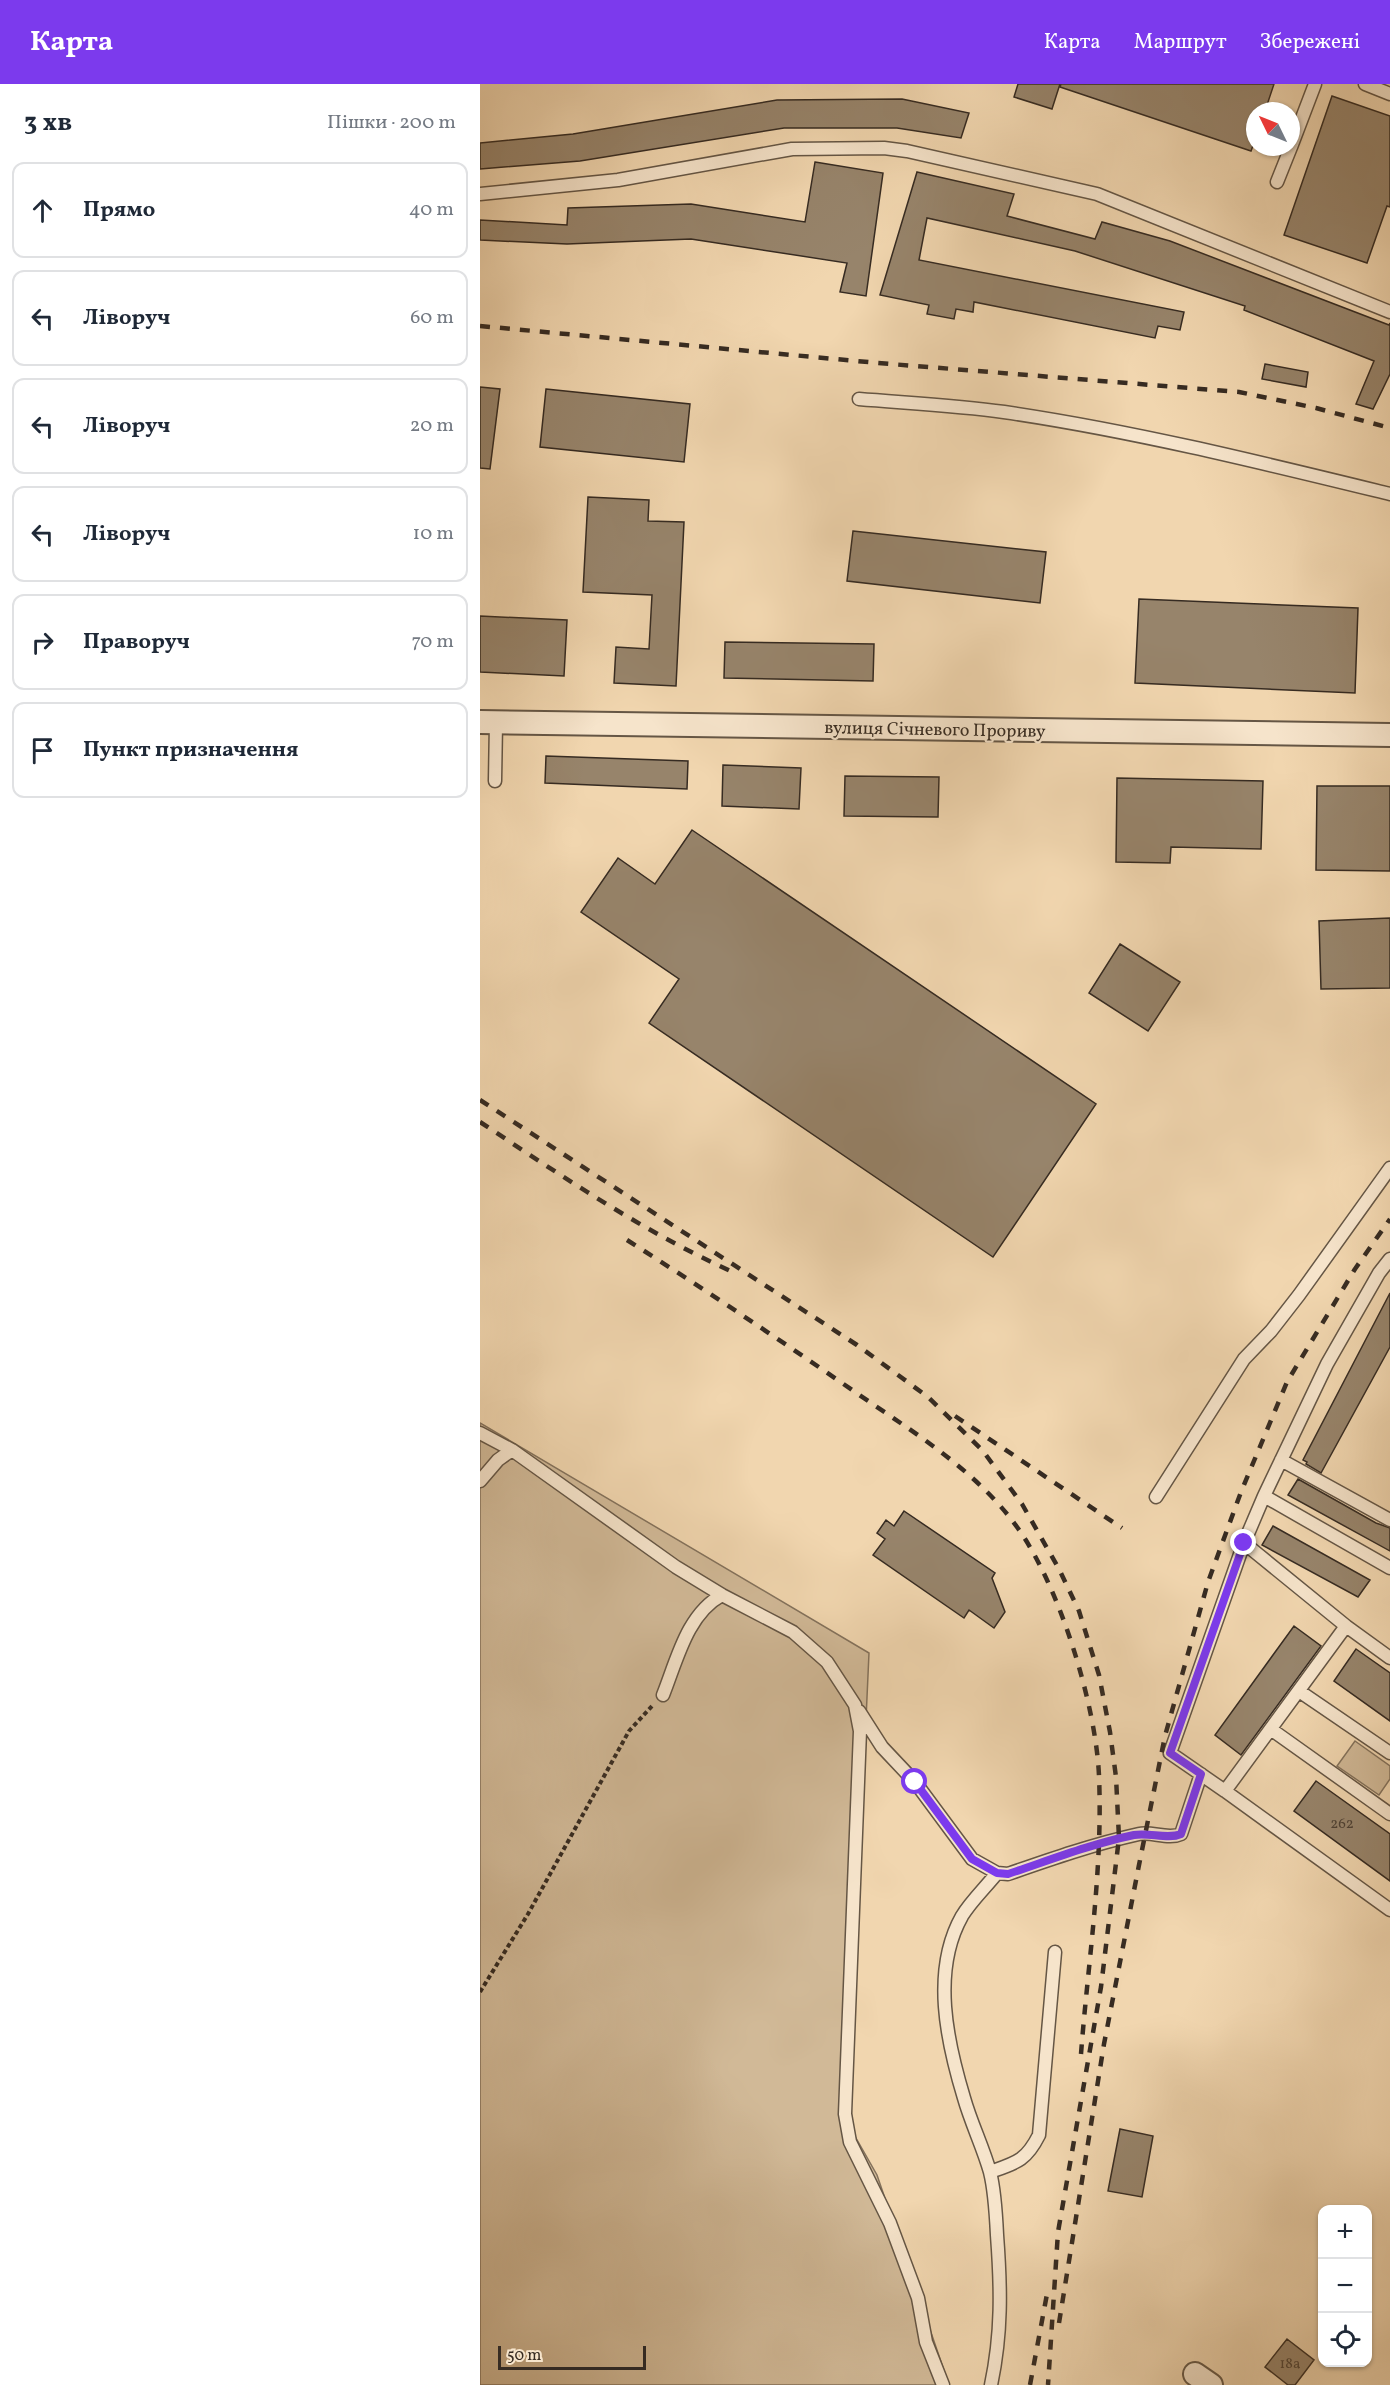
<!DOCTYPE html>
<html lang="uk">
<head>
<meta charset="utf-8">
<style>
	:root { --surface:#fff; --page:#f2f2f3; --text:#1f2937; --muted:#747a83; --line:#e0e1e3; --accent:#7c3aed }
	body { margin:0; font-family:Vollkorn,serif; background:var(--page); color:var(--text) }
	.controls { position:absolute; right:18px; bottom:18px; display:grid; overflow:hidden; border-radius:12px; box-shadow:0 2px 4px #0004 }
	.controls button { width:54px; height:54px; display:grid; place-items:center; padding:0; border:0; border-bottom:2px solid var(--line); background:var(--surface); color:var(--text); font:30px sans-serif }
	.compass { position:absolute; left:766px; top:18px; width:54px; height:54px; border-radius:50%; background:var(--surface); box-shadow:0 2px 4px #0004; rotate:313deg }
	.scale { position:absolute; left:18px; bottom:15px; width:148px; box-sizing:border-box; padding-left:6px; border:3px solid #362b22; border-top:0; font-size:16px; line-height:21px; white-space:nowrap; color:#362b22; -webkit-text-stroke:4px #f6e4cb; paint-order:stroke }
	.stop { position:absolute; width:18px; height:18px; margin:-14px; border:4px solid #7c3aed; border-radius:50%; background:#fff }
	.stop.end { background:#7c3aed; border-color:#fff; box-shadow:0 2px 6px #0008 }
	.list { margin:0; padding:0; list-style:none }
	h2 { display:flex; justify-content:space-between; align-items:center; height:78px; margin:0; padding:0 24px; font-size:26px }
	h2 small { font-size:20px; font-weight:400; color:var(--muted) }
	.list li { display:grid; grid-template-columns:39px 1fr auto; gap:18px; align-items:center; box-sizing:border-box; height:96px; margin:0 12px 12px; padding:0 12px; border:2px solid var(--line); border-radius:12px }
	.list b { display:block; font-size:22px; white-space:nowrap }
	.list em { font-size:20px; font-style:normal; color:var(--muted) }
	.icon { flex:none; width:33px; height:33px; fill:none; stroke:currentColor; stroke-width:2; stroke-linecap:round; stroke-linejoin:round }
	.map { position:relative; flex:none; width:910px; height:2301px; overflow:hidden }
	header { display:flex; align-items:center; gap:36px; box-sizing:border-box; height:84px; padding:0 30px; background:var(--accent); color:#fff }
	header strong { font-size:28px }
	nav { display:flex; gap:33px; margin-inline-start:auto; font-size:21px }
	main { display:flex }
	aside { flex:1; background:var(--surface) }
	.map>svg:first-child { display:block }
	.green { fill:#d1b997; stroke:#84725c; stroke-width:1.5 }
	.building { fill:#97846b; stroke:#362b22; stroke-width:1.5 }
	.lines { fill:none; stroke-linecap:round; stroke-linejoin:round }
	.lane-casing { stroke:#655645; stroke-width:15 }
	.street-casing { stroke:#655645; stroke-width:26 }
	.path { stroke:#362b22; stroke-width:4; stroke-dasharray:4.5 3; stroke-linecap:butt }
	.lane { stroke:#f6e4cb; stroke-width:12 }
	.street { stroke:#f6e4cb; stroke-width:22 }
	.rail { stroke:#362b22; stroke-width:4.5; stroke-dasharray:10 10; stroke-linecap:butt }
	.route { stroke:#7c3aed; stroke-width:8 }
	.labels { text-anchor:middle; stroke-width:4.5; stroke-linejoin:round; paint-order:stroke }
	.number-label { font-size:15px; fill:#4e4134 }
	.street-label { font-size:18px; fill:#362b22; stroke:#f6e4cb }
</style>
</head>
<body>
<header>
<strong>Карта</strong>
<nav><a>Карта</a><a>Маршрут</a><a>Збережені</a></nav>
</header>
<main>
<aside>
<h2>3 хв<small>Пішки · 200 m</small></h2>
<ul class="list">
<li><svg class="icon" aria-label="ahead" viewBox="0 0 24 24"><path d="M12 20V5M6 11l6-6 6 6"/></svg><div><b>Прямо</b></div><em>40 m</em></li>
<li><svg class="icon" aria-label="left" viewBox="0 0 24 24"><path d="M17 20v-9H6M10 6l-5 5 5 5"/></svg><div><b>Ліворуч</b></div><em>60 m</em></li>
<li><svg class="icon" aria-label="left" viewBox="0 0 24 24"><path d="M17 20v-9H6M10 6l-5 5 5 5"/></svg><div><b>Ліворуч</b></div><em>20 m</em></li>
<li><svg class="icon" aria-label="left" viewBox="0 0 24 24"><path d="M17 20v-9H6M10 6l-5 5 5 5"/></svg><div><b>Ліворуч</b></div><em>10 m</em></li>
<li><svg class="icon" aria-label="right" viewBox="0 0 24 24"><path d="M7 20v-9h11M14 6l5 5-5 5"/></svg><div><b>Праворуч</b></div><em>70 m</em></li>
<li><svg class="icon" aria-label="arrive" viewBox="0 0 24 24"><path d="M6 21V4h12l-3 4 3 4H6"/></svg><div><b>Пункт призначення</b></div></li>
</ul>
</aside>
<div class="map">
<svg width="910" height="2301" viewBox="0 0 910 2301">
	<rect width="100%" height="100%" fill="#f1d6af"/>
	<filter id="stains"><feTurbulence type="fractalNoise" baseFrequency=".00333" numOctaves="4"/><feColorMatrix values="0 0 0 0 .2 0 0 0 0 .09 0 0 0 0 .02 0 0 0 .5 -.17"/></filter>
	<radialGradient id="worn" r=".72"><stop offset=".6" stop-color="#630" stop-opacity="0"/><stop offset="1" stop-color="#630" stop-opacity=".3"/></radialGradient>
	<!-- green -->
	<path class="green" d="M0 1339 389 1569 370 1990 372 2047 397 2091 469 2301H0Z
		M875 1657 910 1682V1695L899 1711 857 1682Z"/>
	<!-- building -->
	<path class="building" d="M538 0H580L572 25 534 13Z
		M581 0H794L785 27H775V56L771 67 580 3Z
		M852 12 910 32V123L907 122 887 179 804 151Z
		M422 15 489 29 481 54 417 44H304L100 77 0 85V59L93 50 297 16Z
		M335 78 403 89 386 212 360 208 367 179 211 155 87 160 0 156V136L87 141 88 124 211 120 325 138Z
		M437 88 534 110 527 132 615 155 622 138 690 157 909 241 910 239V290L893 325 876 320 894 277 764 226 765 222 595 167 447 134 439 176 704 228 700 246 678 242 675 254 494 218 493 228 476 225 474 235 447 230 449 221 400 211Z
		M785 280 828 288 826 303 782 295Z
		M0 303 20 305 10 385 0 384Z
		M66 305 210 320 204 378 60 363Z
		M108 413 169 416 168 437 204 438 196 602 134 599 136 563 169 565 172 511 103 508Z
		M373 447 566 468 560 519 367 497Z
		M659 515 878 524 875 609 655 599Z
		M0 532 87 536 84 592 0 588Z
		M245 558 394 560 393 597 244 594Z
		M66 672 208 677 207 705 65 699Z
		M243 681 321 684 319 725 242 722Z
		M365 692 459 693 458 733 364 732Z
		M637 694 783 697 781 765 691 763 690 779 636 778Z
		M837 702H910V787L836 786Z
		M212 746 616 1020 513 1173 169 939 199 895 101 828 138 774 175 800Z
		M910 834V904L841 905 839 837Z
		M640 860 700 898 668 947 609 909Z
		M910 1209V1263L841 1389 826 1380 827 1378 823 1376Z
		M818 1395 896 1439 910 1444V1467L808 1411Z
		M424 1427 515 1489 512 1494 525 1528 514 1544 489 1526 484 1534 393 1471 405 1455 397 1449 406 1436 414 1442Z
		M793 1442 890 1496 878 1513 782 1461Z
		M814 1542 841 1562 761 1671 735 1651Z
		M876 1565 910 1589V1637L854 1597Z
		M836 1697 910 1750V1797L814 1727Z
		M640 2045 673 2052 662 2113 628 2107Z
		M807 2255 834 2276 815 2301H808L785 2283Z"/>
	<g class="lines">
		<!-- lane casing -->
		<g class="lane-casing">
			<path id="lane" d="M885 0 910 10
				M811 63 835 0
				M797 98 811 63
				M0 110 138 96 312 65 404 64 427 67 617 110 910 228
				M379 315C427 319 476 321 524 328 654 347 783 379 910 410
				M15 697 16 639
				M0 1349 32 1366 196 1483 242 1511 313 1548 347 1578 375 1621 380 1647 365 2030 370 2058 410 2139 438 2214 446 2258 463 2301
				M801 1376 910 1436
				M0 1397 18 1376 32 1366
				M784 1412 910 1484
				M676 1413 764 1275 791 1247 819 1211 910 1084
				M764 1459 866 1542 745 1707 690 1669 764 1459 784 1412 847 1280 899 1189 910 1175
				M866 1542 910 1574
				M819 1607 910 1669
				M183 1611C197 1576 207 1530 242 1511
				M379 1627 402 1663 435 1698 492 1775 517 1789 528 1790C571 1775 614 1760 659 1750 672 1747 688 1756 701 1750L721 1690
				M792 1646 910 1730
				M745 1707 910 1826
				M510 2088C536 2079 546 2077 559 2051L575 1868
				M511 2301C522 2249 521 2204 517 2151 516 2130 515 2108 510 2088 503 2063 491 2039 484 2014 467 1958 451 1887 482 1832 491 1817 506 1803 517 1789"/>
		</g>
		<!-- street casing -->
		<g class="street-casing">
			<path id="street" d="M0 638 910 651
				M715 2290 731 2301"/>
		</g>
		<!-- path -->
		<path class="path" d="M0 1908 48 1830 149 1647 172 1622"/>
		<!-- lane -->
		<use href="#lane" class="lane"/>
		<!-- street -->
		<use href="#street" class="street"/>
		<!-- rail -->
		<path class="rail" d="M0 242 398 279 759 308 836 324 910 344
			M0 1016 377 1261 448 1313 503 1367 542 1420 579 1485 599 1527 619 1591 630 1648 636 1693 639 1754 621 1903 578 2148 568 2301
			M0 1038C82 1092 165 1149 255 1189
			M147 1156C224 1205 300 1256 375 1308 433 1348 496 1386 537 1443 579 1501 616 1620 619 1692 623 1785 608 1878 601 1970
			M475 1332 642 1444
			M579 2239 624 1960 659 1781 685 1652 728 1498 761 1408 807 1298 875 1185 910 1135
			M550 2301 567 2210"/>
	</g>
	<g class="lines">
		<!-- route -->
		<path class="route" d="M435 1698 492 1775 517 1789 528 1790C570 1776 611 1760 654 1751 669 1748 688 1756 701 1750L721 1690 690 1669 764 1459"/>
	</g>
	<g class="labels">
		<!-- number labels -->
		<g class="number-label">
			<text x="862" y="1744">262</text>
			<text x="810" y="2284">18а</text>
		</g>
		<!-- street labels -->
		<g class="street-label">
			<text transform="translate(455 645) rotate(1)" y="6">вулиця Січневого Прориву</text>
		</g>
	</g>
	<rect width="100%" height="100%" filter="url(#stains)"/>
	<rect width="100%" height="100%" fill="url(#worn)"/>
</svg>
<div class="controls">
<button>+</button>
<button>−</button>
<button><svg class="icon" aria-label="locate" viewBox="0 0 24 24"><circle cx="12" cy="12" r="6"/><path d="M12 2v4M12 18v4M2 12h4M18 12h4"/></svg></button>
</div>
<svg class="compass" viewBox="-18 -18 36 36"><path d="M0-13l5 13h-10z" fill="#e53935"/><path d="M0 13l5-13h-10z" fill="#747a83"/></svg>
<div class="scale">50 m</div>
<div class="stop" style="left:435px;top:1698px"></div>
<div class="stop end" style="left:764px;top:1459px"></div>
</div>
</main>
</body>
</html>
